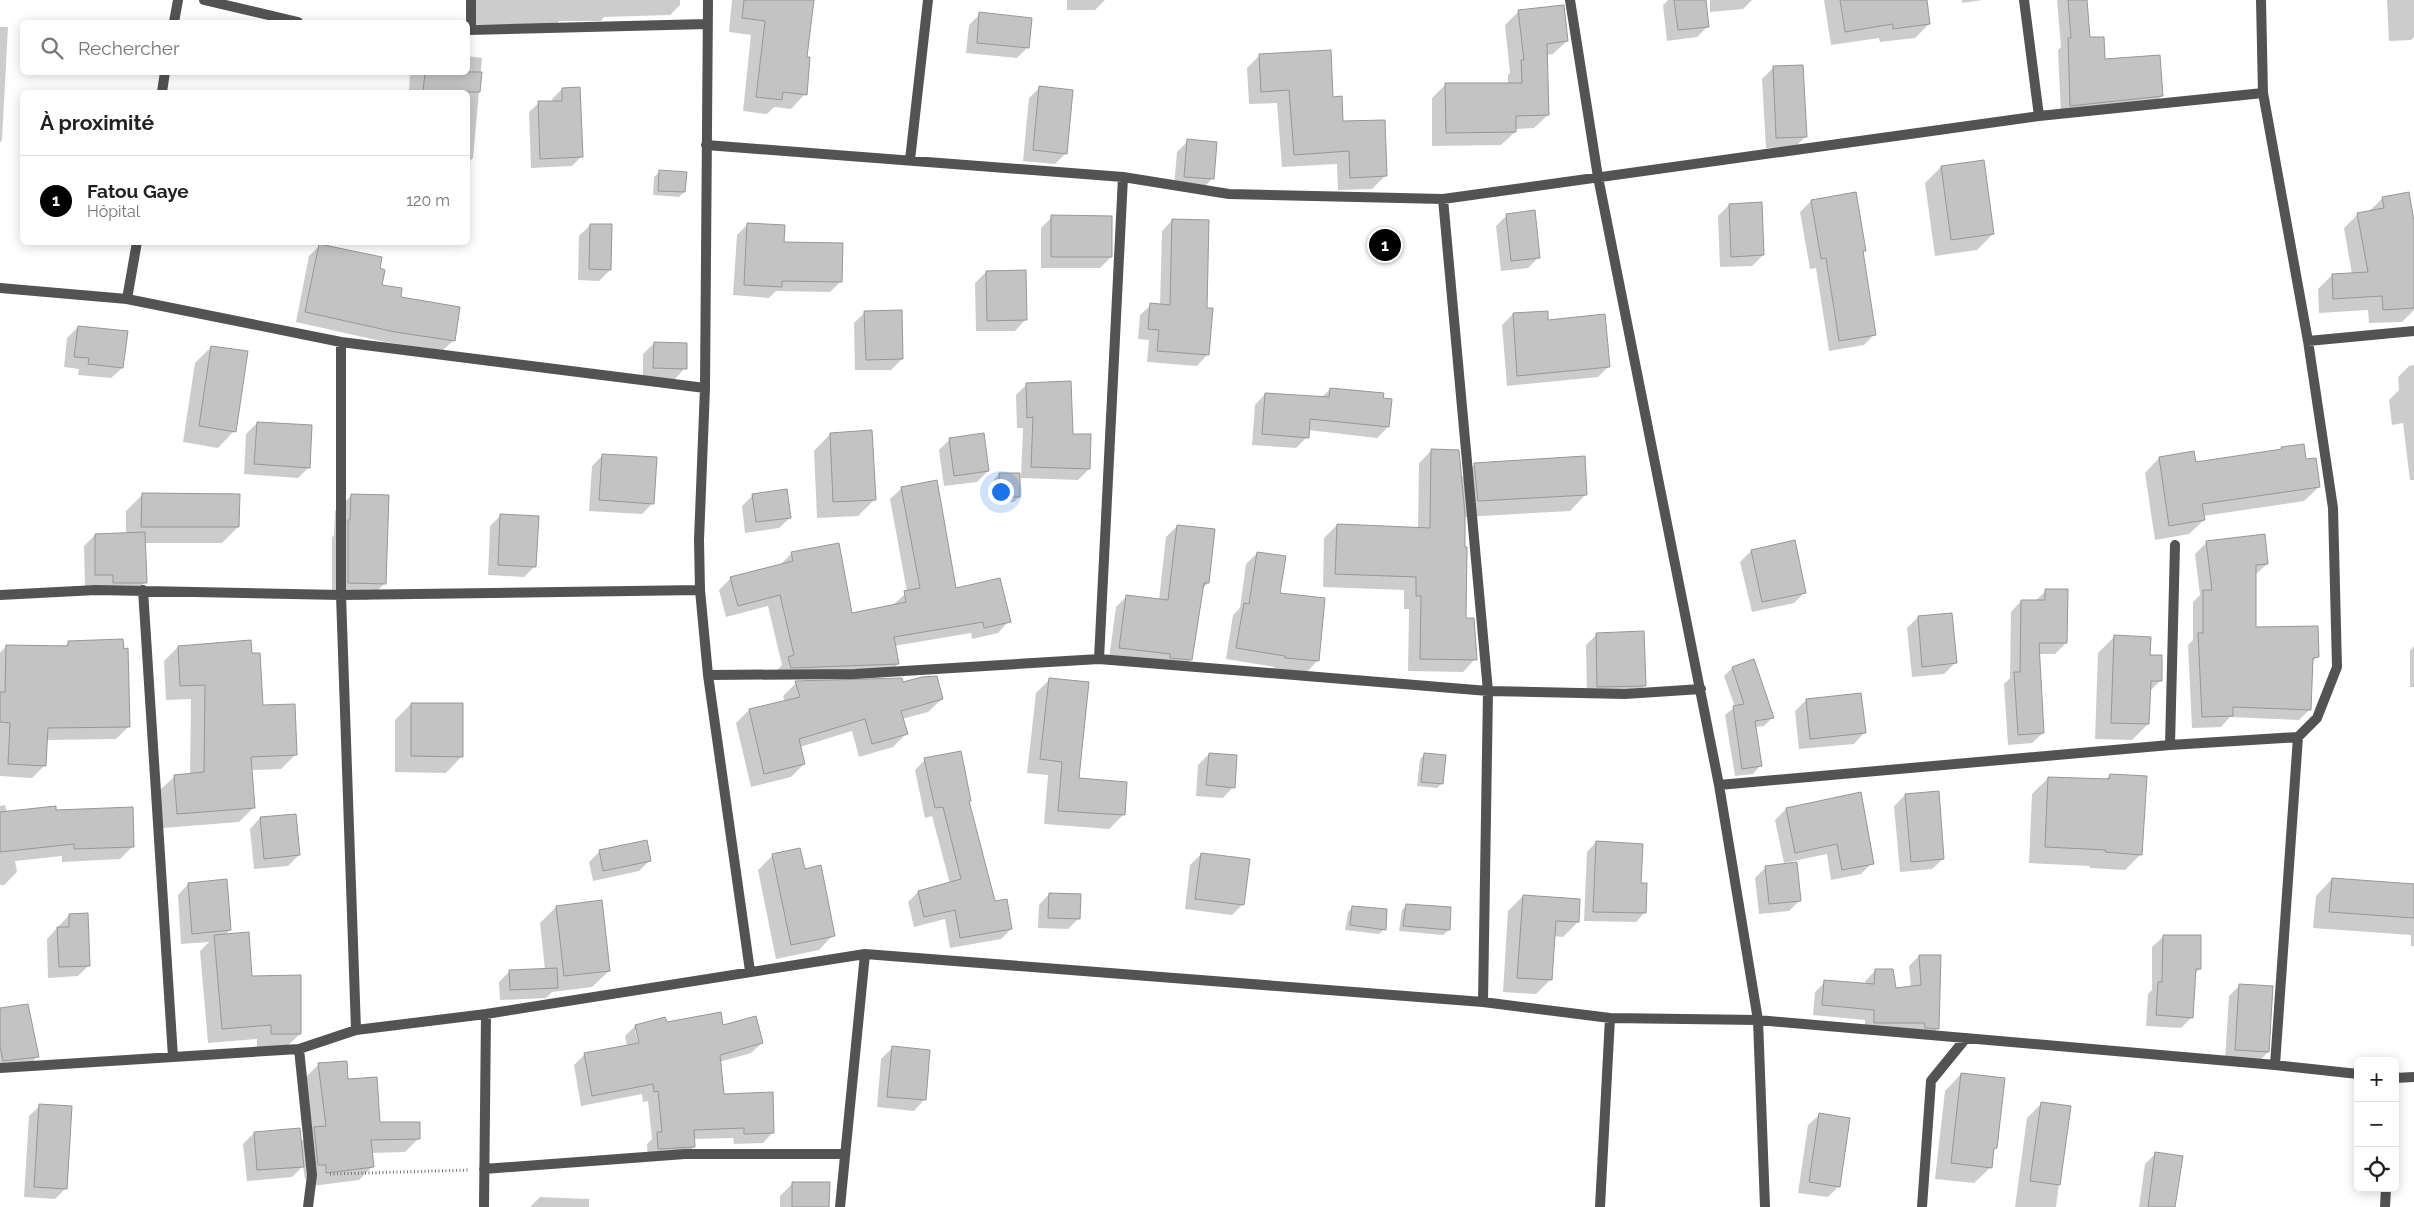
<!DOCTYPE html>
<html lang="fr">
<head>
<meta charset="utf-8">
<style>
	:root { --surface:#fff; --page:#f2f2f2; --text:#222; --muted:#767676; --line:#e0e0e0; --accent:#000 }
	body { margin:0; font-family:Raleway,sans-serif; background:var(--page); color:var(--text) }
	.controls { position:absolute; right:15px; bottom:15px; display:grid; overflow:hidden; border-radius:8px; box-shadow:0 2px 12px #0003 }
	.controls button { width:45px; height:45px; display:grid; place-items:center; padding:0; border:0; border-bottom:1px solid var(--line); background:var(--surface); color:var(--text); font:25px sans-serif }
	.you { position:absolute; left:1000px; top:491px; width:18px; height:18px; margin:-12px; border:4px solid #fff; border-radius:50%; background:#1a73e8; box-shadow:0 0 0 8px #1a73e833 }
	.badge { display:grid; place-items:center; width:32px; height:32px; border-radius:50%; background:var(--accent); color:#fff; font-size:16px; font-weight:700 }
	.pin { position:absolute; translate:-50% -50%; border:2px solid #fff; box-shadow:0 1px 5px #0006 }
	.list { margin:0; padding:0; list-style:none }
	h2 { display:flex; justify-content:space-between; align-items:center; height:65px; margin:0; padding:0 20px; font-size:21px }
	h2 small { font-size:16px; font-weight:400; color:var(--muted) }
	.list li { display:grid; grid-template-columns:32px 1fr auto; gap:15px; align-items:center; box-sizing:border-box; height:90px; padding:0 20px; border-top:1px solid var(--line) }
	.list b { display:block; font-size:19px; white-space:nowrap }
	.list p { margin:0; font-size:16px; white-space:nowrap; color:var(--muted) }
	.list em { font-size:16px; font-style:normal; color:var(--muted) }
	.icon { flex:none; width:28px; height:28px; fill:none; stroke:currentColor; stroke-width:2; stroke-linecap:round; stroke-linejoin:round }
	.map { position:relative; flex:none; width:2414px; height:1207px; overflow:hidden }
	.search { position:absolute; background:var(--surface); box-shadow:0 2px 12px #0003; left:20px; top:20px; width:450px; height:55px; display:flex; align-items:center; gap:12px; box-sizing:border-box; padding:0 18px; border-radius:8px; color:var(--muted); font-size:19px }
	.panel { position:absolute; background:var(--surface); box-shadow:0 2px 12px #0003; left:20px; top:90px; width:450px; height:155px; border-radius:8px }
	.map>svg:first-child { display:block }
	.shadow { fill:#0003; fill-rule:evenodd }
	.building { fill:#c3c3c3; stroke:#979797 }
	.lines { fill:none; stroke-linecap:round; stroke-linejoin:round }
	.path { stroke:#757575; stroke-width:3; stroke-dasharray:1 2.5; stroke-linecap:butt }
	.street { stroke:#535353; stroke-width:10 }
</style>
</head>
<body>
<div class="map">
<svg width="2414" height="1207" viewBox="0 0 2414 1207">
	<rect width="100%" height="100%" fill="#fff"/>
	<!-- shadow -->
	<path class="shadow" d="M476 0H680V5L670 15 604 17 601 21H559L557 24H476Z
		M732 0H813L806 58 805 94 791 109 774 107 767 114 743 111 751 35 729 32Z
		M1067 0H1105L1095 10H1067Z
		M1668 0H1705L1708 26 1697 37 1667 41 1663 5Z
		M1710 0H1752L1743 9 1710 12Z
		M1824 0H1926L1929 24 1915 38 1880 42 1879 38 1831 45Z
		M1962 0H1983L1962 3Z
		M2057 0H2086L2089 39 2104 61 2162 96 2151 106 2061 115 2058 50 2061 47Z
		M2387 0H2414V37L2411 40 2389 41Z
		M1519 11 1567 41 1553 54 1546 55 1548 115 1534 128 1515 129V132L1501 145 1432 146V98L1446 84H1508V75L1510 73 1505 25Z
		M980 14 1028 47 1017 58 966 53 969 25Z
		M0 27H8L2 140 0 143Z
		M1260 55 1332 98 1342 122 1385 176 1372 189 1338 190 1337 164 1282 167 1277 103 1249 104 1247 68Z
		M468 56 482 58 473 158 468 163V92H409L410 72H468Z
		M1773 68 1806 136 1795 147 1766 148 1762 79Z
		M1040 87 1066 153 1055 164 1023 161 1029 98Z
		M562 89 582 156 572 166 531 168 529 112 539 103 553 102 552 99Z
		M1188 141 1213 178 1202 189 1174 187 1177 152Z
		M1941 167 1993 234 1977 250 1935 256 1925 183Z
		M659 172 684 192 679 197 653 195 654 177Z
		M2383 198 2414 227V310L2402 322 2369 323 2368 310 2319 313 2318 289 2332 275 2352 274 2344 228 2358 214 2368 212Z
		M1811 201 1865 250 1862 253 1875 334 1864 345 1829 351 1816 268 1810 269 1800 212Z
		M1729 205 1763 255 1752 266 1720 267 1718 216Z
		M1507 215 1539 257 1528 268 1501 271 1496 226Z
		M1052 217 1111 257 1100 268H1041V228Z
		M1172 220 1206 309 1207 355 1197 366 1147 362 1149 340 1138 339 1140 315 1151 305H1160L1162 231Z
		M748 224 783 244 841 281 830 292 776 291 769 298 733 295 737 235Z
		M590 225 610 270 599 281 578 280 579 236Z
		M319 246 378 269 380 286 454 340 443 350 385 342 296 322 309 256Z
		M986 272 1025 320 1015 331H976L975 283Z
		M865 312 902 359 891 370H855L854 323Z
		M1513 314 1547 321 1609 366 1598 377 1507 386 1502 325Z
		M78 327 122 368 111 378 78 375 79 369 64 367 67 338Z
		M654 343 685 368 675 379H643V354Z
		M211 347 234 431 218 448 183 442 195 363Z
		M2414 365V480H2410L2403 423 2392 425 2389 400 2399 390 2398 377 2409 366Z
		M1027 384 1072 435 1089 469 1078 480 1021 478 1023 428H1017L1016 395Z
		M1330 389 1388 427 1377 438 1308 430 1307 437 1296 448 1252 445 1255 405 1265 394 1321 398Z
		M257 423 309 467 298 478 244 474 246 434Z
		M830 434 874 500 858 516 817 518 814 451Z
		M950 439 988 471 977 482 944 486 939 450Z
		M2282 448 2305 460 2319 487 2304 501 2203 516 2204 520 2189 534 2155 540 2145 473 2159 458 2193 453 2195 464 2279 451Z
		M1431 451 1460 479 1475 464 1586 494 1570 511 1464 517V620L1475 659 1463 672 1408 671 1409 609H1404V590L1323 587 1324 538 1337 525 1418 529 1419 463Z
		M603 455 653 503 642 514 589 511 592 466Z
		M999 474 1019 497 1014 502H994V479Z
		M902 488 955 590 1009 621 998 633 972 639 971 633 894 646 898 664 886 676 777 670 782 665 768 606 726 617 719 590 731 578 780 565 792 553 851 614 893 605 907 592 890 499Z
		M142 495 238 527 222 543H144L145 582 134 593 85 586 84 546 95 535 126 534V511Z
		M352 495 384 584 368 600 332 599V538L334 535 335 511Z
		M753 495 790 518 779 528 745 533 742 506Z
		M501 515 535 566 524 577 488 575 490 526Z
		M1177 526 1208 583 1202 589 1191 659 1180 670 1109 659 1116 607 1127 596 1159 600 1166 537Z
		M2206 543 2267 564 2255 575V629L2317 657 2311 663 2310 709 2299 720 2230 717 2221 727 2192 728 2188 645 2193 640V602L2200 595 2195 554Z
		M1751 551 1805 592 1794 603 1752 612 1740 562Z
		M1257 553 1279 594 1324 599 1317 661 1307 672 1274 668 1275 667 1226 659 1233 615 1240 608 1246 564Z
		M2046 591 2066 643 2055 654H2038L2043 733 2032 743 2008 745 2004 684 2010 678 2011 612 2021 601H2035Z
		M1918 617 1955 663 1944 674 1912 677 1907 628Z
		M1597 634 1645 685 1634 696 1587 697 1586 645Z
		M2114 637 2149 656 2160 681 2149 692 2148 724 2132 740 2095 739 2098 653Z
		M68 643 129 726 116 739 46 740 45 765 32 778 0 776V653L6 646 64 647Z
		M2414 646V687H2410V651Z
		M178 647 262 707 296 754 281 769 251 770 254 807 239 822 163 828 160 790 175 776 190 775 191 699 166 700 164 661Z
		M1732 668 1772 718 1764 726 1755 727 1761 765 1753 774 1735 776 1725 715 1735 707 1724 676Z
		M1050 679 1077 779 1123 815 1109 829 1044 824 1048 775 1027 773 1036 693Z
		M796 683 902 684 942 699 928 712 902 719 906 734 893 747 859 757 852 731 800 747 804 764 791 777 751 787 736 723 749 710 785 702 783 696Z
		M1806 700 1864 733 1854 744 1799 749 1795 711Z
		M411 704 462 756 446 773 395 772V720Z
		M1209 754 1233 787 1223 798 1196 796 1198 765Z
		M1425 754 1442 783 1437 788 1417 786 1420 759Z
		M925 760 970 800 968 803 994 902 1011 929 1001 939 950 948 945 919 914 927 908 902 918 892 950 884 932 816 925 818 915 770Z
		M2110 775 2141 854 2125 870 2090 868V866L2029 863 2032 794 2048 778 2105 780Z
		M1905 795 1943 859 1932 869 1900 872 1894 806Z
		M5 805 7 812H55L133 846 120 859 62 862V856L15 861 17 872 4 885H0V806Z
		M1786 809 1872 863 1861 874 1831 880 1827 854 1784 863 1775 820Z
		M260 818 299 855 288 866 254 869 250 829Z
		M1596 842 1640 884 1645 912 1636 922 1584 921 1587 852Z
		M600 851 650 860 639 871 593 881 589 862Z
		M1201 854 1243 904 1232 915 1185 909 1190 865Z
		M773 855 804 870 833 935 819 950 776 959 758 870Z
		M1766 867 1800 900 1789 911 1759 914 1755 878Z
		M2332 879 2414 885V946H2411V935L2313 928 2316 896Z
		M188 884 230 930 225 935 251 977 300 1034 285 1048H257V1039L208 1043 200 951 209 942 181 944 178 895Z
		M1049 894 1079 918 1068 929 1038 928 1039 905Z
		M1523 896 1578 922 1563 937 1553 936 1550 980 1536 994 1503 992 1508 911Z
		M1407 905 1449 930 1443 935 1399 931 1402 910Z
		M556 907 609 971 592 987 552 992 546 998 500 1000 499 982 510 971 545 970 540 923Z
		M1353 907 1384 929 1379 934 1345 930 1348 912Z
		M69 915 89 965 78 976 48 978 47 939Z
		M2163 937 2200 969 2194 974 2192 1017 2181 1028 2146 1026 2148 994 2152 990V947Z
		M1919 956 1938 1028 1928 1038 1865 1033V1020L1813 1015 1815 992 1825 982 1865 985V981L1875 971 1895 990 1911 987 1909 966Z
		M2240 985 2268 1052 2257 1063 2225 1061 2229 996Z
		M0 1010 38 1056 27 1067 0 1070Z
		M666 1023 722 1027 762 1043 751 1053 719 1062 723 1096 773 1132 763 1143 734 1144 733 1138 693 1139 694 1147 683 1157 648 1159 647 1144 652 1139 648 1101 643 1102 642 1094 581 1106 574 1065 584 1055 627 1046 625 1036 635 1026ZM635 1031H638L640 1049Z
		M892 1048 924 1100 914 1111 877 1107 881 1059Z
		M319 1064 379 1123 419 1138 405 1152 371 1153 372 1167 359 1180 312 1186V1178L305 1179 303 1166 292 1177 247 1181 243 1144 254 1133 300 1143 311 1132 305 1078Z
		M1961 1074 1996 1147 1993 1151 1991 1167 1974 1183 1935 1179 1945 1091Z
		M2042 1103 2069 1107 2056 1207H2015L2027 1118Z
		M40 1106 66 1188 55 1199 24 1197 29 1116Z
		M1819 1115 1839 1186 1828 1197 1798 1193 1808 1125Z
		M2358 1118V1144H2354L2355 1121Z
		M2156 1153 2174 1207H2139L2145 1164Z
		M793 1183 828 1207H780V1196Z
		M540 1197 589 1199V1207H530Z"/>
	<!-- building -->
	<path class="building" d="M744 0H814L807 57H810L807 95 783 92 782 100 756 97 765 21 742 18Z
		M1674 0H1706L1709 27 1678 30Z
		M1840 0H1927L1930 24 1893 29V24L1845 32Z
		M2068 0H2087L2090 37H2104L2105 59 2160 55 2163 96 2070 106 2068 38H2071Z
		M1564 5 1568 41 1547 44 1549 115 1516 116V132L1446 133 1445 83H1522L1521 60H1524L1518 10Z
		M979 12 1032 18 1029 48 977 43Z
		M1331 50 1333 97 1342 96 1343 121 1385 120 1387 176 1350 178 1349 151 1294 155 1289 90 1261 92 1259 54Z
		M1803 65 1807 137 1776 138 1773 66Z
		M425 72H482L480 92H423Z
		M1039 86 1073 90 1067 154 1033 150Z
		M580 87 583 157 540 159 538 101H562V88Z
		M1187 139 1217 142 1214 179 1184 177Z
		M1984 160 1994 234 1951 240 1941 166Z
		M659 170 687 172 685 192 658 191Z
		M1856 192 1866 251H1863L1876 335 1839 341 1826 258 1821 259 1811 200Z
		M2409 192 2414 221V308L2383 310 2382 296 2333 299 2332 274 2368 272 2357 213 2384 208 2382 197Z
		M1762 202 1764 255 1731 257 1729 204Z
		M1535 210 1540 258 1511 261 1506 214Z
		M1051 215 1112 216V257H1051Z
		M1172 219 1209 220 1207 308H1213L1209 355 1157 351 1159 330 1148 329 1150 303 1170 305Z
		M747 223 785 225 784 242 843 243 842 282 782 281V287L744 285Z
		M590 224H612L611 270 589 269Z
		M319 244 382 257 380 268 385 270 382 285 402 288 401 297 460 307 455 341 395 332 305 312Z
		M1026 270 1027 320 987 321 986 271Z
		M902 310 903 359 866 360 864 311Z
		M1548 311V320L1605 314 1610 367 1517 376 1513 313Z
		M78 326 128 331 123 368 88 364 89 358 74 357Z
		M654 342 687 343V369L653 368Z
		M211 346 248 351 236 432 199 426Z
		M1071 381 1073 434H1091L1090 469 1031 467 1033 417 1027 418 1026 383Z
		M1330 388 1384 393 1383 398 1392 399 1389 427 1310 419 1309 438 1262 434 1265 393 1329 397Z
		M257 422 312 425 310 468 254 464Z
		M872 430 876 500 833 502 830 433Z
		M984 433 989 471 954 476 949 438Z
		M2304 444 2306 459 2316 458 2320 487 2202 504 2205 520 2169 526 2159 457 2194 451 2196 462 2282 449 2281 447Z
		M1431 449 1459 450 1465 514V547H1467L1466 618H1474L1477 660 1420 659 1421 596H1416V577L1335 574 1337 524 1430 528Z
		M602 454 657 457 654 504 599 500Z
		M1585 456 1587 495 1478 501 1474 463Z
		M999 473H1020V497H999Z
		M937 480 956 588 1000 578 1011 622 984 628 983 622 894 637 899 664 791 668 788 657 794 655 780 595 738 606 730 577 793 561 791 552 839 543 852 613 906 602 904 591 920 588 901 487Z
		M787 489 791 518 756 522 752 494Z
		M142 493 240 494 239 527H141Z
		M351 494 389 495 386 584 348 583V520H350Z
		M500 514 539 516 536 567 498 565Z
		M1177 525 1215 529 1209 583H1204L1192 660 1170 658V654L1119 648 1126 595 1168 600Z
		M145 532 147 583H113V575H95V534Z
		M2265 534 2268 564 2256 565V627L2318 626 2319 657 2313 658 2311 710 2233 707V716L2202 717 2198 633H2203V590H2212L2206 541Z
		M1795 540 1806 593 1762 602 1751 550Z
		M1257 552 1286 556 1280 593 1325 598 1319 661 1285 658V656L1236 648 1244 603 1249 604Z
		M2045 589H2068L2067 643H2039L2044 733 2018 735 2014 672H2020L2021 600H2045Z
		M1952 613 1957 663 1922 667 1918 616Z
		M1644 631 1646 686 1597 687 1596 633Z
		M2114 635 2151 637 2150 655H2162V681H2151L2149 724 2111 723Z
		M123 639 124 649 128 648 130 727 48 728 46 766 8 764 10 723 0 722V692H5L6 645 68 646V641Z
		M251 640 252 653H260L263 705 295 704 297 755 251 757 255 808 177 814 174 775 204 772 205 685 180 686 178 646Z
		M1754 659 1774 718 1755 721 1762 766 1742 769 1733 706 1744 704 1732 667Z
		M937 676 943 699 901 711 908 734 872 744 865 719 799 739 805 764 764 774 749 709 800 697 795 681 902 678 903 682 922 677Z
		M1049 678 1089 682 1079 778 1127 782 1125 815 1058 811 1062 762 1040 759Z
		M1861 693 1866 733 1810 739 1806 699Z
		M411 703H463V757L411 756Z
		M961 751 971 801H969L995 901 1007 899 1012 929 960 938 955 910 924 917 918 891 961 879 943 807 935 808 924 758Z
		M1209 753 1237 755 1235 788 1206 785Z
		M1424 753 1446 755 1443 784 1421 782Z
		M2110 774 2147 776 2142 855 2105 852 2106 850 2045 847 2048 777 2109 779Z
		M1939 791 1944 859 1911 862 1905 794Z
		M1861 792 1874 864 1842 870 1837 844 1795 853 1786 808Z
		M56 806V810L133 807 134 847 74 849V844L0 852V812Z
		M296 814 300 855 264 859 260 817Z
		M647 840 651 861 603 871 599 850Z
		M1596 841 1643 844 1641 883H1647L1646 913 1593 912Z
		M800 848 805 869 821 865 835 936 791 945 772 854Z
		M1201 853 1250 859 1244 905 1195 899Z
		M1797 862 1801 901 1769 904 1765 866Z
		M2332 878 2414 884V918L2329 912Z
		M227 879 231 930 192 934 188 883Z
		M1049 893 1081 894 1080 919 1048 918Z
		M1523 895 1580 899 1579 922 1556 921 1552 980 1517 978Z
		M602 900 610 971 564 976 556 906Z
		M1406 904 1451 907 1450 930 1403 926Z
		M1352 906 1387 909 1386 930 1350 925Z
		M88 913 90 966 59 967 57 927H69V914Z
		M249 932 252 976 301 975V1034H271V1025L222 1029 214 935Z
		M2163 935H2201V969H2196L2193 1018 2156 1015 2158 982H2162Z
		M1919 955H1941L1939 1029 1925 1028 1924 1023H1874V1010L1822 1005 1824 980 1874 984 1875 969H1893L1896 988 1921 985Z
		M557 968 558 988 510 990 509 970Z
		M2239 984 2273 986 2269 1052 2235 1050Z
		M28 1004 39 1057 3 1061 0 1046V1008Z
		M721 1012 723 1025 756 1016 763 1043 720 1055 724 1094 773 1092 774 1133 744 1134V1128L694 1130 695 1147 658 1149 657 1132H662L658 1091 654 1092 653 1084 592 1096 584 1053 639 1043 635 1025 665 1017 667 1022Z
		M892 1046 930 1050 926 1100 887 1097Z
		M347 1061 348 1079 377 1077 380 1122H420V1139L371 1140 374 1167 326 1173V1165H318L314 1127 326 1126 318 1063Z
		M1961 1073 2005 1078 1997 1148H1994L1992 1168 1951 1163Z
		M2041 1102 2071 1106 2060 1185 2030 1181Z
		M39 1104 72 1106 67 1189 34 1187Z
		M1819 1113 1850 1118 1840 1187 1809 1182Z
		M300 1128 304 1167 257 1170 254 1132Z
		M2155 1152 2183 1156 2175 1207H2148Z
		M792 1182H830L829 1207H792Z"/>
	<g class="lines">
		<!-- path -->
		<path class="path" d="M330 1174 469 1170"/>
		<!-- street -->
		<path class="street" d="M204 0 298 22
			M708 0 705 388 699 540 700 590 708 675 750 971
			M1570 0 1598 177 1719 785 1758 1020 1765 1207
			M2024 0 2039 116
			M2261 0 2263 93 2308 341 2333 508 2337 667 2317 718 2298 737 2275 1065
			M174 22 178 0
			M468 30 707 24
			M471 30V0
			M162 92 165 72
			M706 145 1123 177 1229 194 1443 199 2039 116 2263 93
			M910 160 928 0
			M1443 199 1488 691 1483 1002
			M0 288 127 299 341 342 705 388
			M127 299 137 242
			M2308 341 2414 331
			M341 342V595L356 1030
			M143 590 173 1057
			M0 595 96 590 341 595 700 590
			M1099 659 1123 177
			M708 675 855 674 1099 659 1488 691 1625 694 1701 689
			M2170 745 2175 545
			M1719 785 2170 745 2298 737
			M299 1049 312 1175 308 1207
			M0 1068 299 1049 356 1030 486 1014 865 954 1483 1002 1610 1018 1758 1020 2275 1065 2358 1074
			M2395 1078 2414 1077
			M484 1169 685 1154H845
			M484 1207 486 1014
			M840 1207 865 954
			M1600 1207 1610 1018
			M1922 1207 1931 1081 1966 1038
			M2385 1207 2386 1188"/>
	</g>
</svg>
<div class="controls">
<button>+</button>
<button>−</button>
<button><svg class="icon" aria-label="locate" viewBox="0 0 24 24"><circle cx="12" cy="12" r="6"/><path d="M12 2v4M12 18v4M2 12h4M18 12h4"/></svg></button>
</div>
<div class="you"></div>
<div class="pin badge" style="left:1385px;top:245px">1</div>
<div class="search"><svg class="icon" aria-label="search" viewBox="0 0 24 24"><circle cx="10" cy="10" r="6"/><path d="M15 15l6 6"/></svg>Rechercher</div>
<section class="panel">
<h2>À proximité<small></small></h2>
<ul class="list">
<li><span class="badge">1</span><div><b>Fatou Gaye</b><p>Hôpital</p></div><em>120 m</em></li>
</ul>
</section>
</div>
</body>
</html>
